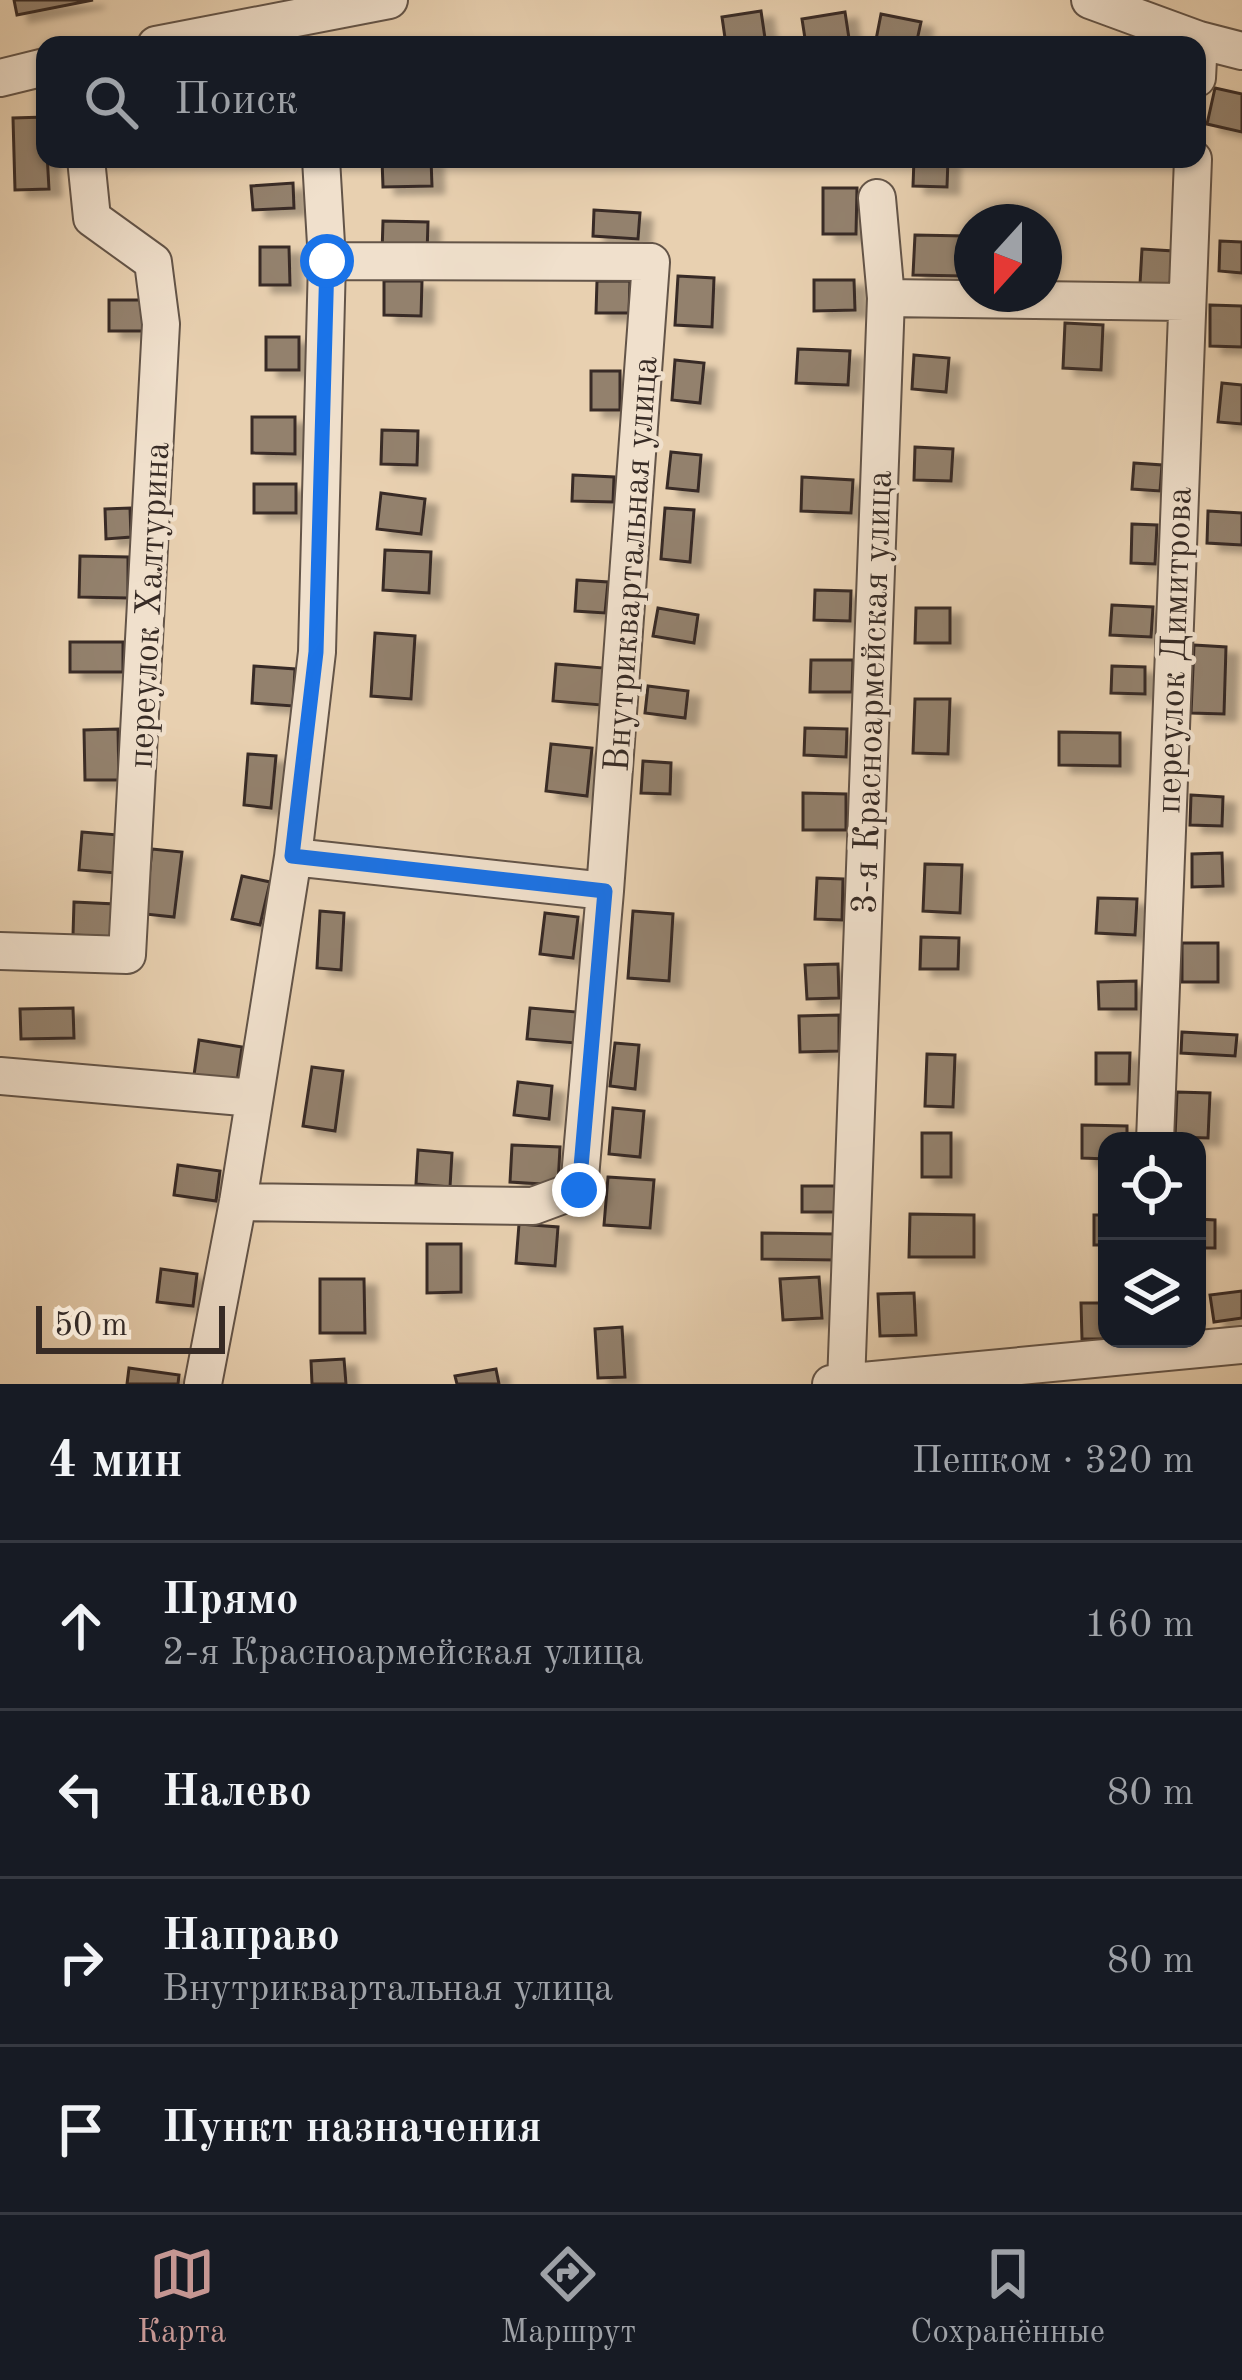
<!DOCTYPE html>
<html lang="ru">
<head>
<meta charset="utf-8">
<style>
	:root { --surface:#171b24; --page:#20242c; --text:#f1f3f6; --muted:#9ea1a6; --line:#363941; --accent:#c59692 }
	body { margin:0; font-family:"Old Standard TT",serif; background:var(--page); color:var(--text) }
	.controls { position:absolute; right:36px; bottom:36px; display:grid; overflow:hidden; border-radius:24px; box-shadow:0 3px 9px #0004 }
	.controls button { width:108px; height:108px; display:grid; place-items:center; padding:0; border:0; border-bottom:3px solid var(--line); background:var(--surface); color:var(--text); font:60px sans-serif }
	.compass { position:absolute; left:954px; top:204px; width:108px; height:108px; border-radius:50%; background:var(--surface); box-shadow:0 3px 9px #0004; rotate:201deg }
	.scale { position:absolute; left:36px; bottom:30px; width:189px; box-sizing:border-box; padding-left:12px; border:6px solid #372b25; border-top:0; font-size:33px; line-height:42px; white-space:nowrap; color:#372b25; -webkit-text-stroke:9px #f0e0cc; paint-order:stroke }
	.stop { position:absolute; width:36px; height:36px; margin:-27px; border:9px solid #1a73e8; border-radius:50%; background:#fff }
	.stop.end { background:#1a73e8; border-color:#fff; box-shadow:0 3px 12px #0008 }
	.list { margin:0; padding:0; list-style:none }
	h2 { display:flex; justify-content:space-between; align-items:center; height:156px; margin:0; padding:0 48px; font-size:51px }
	h2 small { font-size:39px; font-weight:400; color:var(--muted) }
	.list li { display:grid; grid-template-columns:78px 1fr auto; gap:36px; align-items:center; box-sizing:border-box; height:168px; padding:0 48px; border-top:3px solid var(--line) }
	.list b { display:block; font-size:45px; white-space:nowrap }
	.list p { margin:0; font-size:39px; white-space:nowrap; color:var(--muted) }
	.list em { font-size:39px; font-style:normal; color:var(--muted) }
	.icon { flex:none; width:66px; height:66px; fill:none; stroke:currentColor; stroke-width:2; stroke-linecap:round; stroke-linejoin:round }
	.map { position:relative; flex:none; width:1242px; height:1384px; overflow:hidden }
	.search { position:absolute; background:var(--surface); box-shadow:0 3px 9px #0004; left:36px; right:36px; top:36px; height:132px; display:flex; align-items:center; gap:30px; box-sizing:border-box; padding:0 42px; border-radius:24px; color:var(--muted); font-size:45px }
	.sheet { height:828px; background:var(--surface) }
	nav { display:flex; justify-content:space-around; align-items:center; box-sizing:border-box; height:168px; border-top:3px solid var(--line); background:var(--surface); font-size:33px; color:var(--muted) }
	nav a { display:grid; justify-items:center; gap:6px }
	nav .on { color:var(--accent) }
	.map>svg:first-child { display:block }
	.building { fill:#93816d; stroke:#372b25; stroke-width:3; filter:url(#shadow) }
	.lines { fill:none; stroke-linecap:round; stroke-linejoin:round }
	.minor-casing { stroke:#635448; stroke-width:40 }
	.minor { stroke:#f0e0cc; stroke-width:36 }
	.route { stroke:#1a73e8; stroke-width:15 }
	.labels { text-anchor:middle; stroke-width:9; stroke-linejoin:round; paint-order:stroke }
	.street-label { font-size:36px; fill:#372b25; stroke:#f0e0cc }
</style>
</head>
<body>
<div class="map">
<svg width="1242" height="1384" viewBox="0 0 1242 1384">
	<defs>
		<filter id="shadow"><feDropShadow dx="12" dy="7" stdDeviation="3" flood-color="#0004"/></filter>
	</defs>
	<rect width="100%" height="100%" fill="#e8d0b0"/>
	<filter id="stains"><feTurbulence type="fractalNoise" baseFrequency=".00167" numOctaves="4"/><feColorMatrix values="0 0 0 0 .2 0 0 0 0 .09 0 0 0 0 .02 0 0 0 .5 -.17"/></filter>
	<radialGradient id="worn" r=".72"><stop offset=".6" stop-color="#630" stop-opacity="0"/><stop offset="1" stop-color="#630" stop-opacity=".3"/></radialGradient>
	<!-- building -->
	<path class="building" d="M14 0H93L17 15Z
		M761 11 766 45H726L722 17Z
		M845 12 850 45H806L802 19Z
		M881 14 921 22 916 45H875Z
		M1215 88 1242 94V132L1207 124Z
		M45 117 49 189 15 190 13 118Z
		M382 159H431L432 186 383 187Z
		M914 159H948L947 187 913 186Z
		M293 183 294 208 253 210 251 186Z
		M823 188H857L856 234H823Z
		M594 210 640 213 638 239 593 236Z
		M383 221 428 222 427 254 382 253Z
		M915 235 965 236 964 276 913 275Z
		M1220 241 1242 242V273L1219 271Z
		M260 247H289L290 285H260Z
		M1142 249 1173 251 1171 285 1140 284Z
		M678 276 714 278 712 327 675 325Z
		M814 280H854L855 310 814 311Z
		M384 281H422L421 316 384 315Z
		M597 281H630L629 313H596Z
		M109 300H144V331H109Z
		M1210 305 1242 306V347L1210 346Z
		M1065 323 1103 325 1101 370 1063 368Z
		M266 337H299V370H266Z
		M798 349 850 351 848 385 796 383Z
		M914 355 949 358 946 392 912 389Z
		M675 360 704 363 700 403 672 400Z
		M591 371H620V410H591Z
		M1222 383 1242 385V424L1218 422Z
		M252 417H295V454L252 453Z
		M382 430 418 431 417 465 381 464Z
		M915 447 953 449 951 481 914 480Z
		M671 452 701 455 698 491 667 488Z
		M1134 463 1162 465 1160 491 1132 489Z
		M573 475 614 477 613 502 572 501Z
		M802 477 853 480 851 513 801 511Z
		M254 484H296V513H254Z
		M381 493 425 499 421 534 377 529Z
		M130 508 131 537 106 539 105 509Z
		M665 508 694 510 690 562 661 559Z
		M1208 511 1242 513V545L1207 543Z
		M1132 524 1157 525 1155 564 1131 563Z
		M385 550 431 552 429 593 383 590Z
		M80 556 128 557V598L79 597Z
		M577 580 608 582 605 613 575 611Z
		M815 590 851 591 850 621 814 620Z
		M1112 605 1153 607 1151 637 1110 635Z
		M658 608 698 615 694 643 653 636Z
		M916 608H950V643H915Z
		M375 633 415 636 411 699 371 696Z
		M70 642H123V672H70Z
		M1194 645 1226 647 1224 714 1191 713Z
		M811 660H853L852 692H810Z
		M556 664 604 668 601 705 553 701Z
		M254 666 295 669 293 706 252 703Z
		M1112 666 1145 667V694L1111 693Z
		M648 686 688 691 685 718 645 713Z
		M915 699H950L948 754 913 753Z
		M805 728 847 729 846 757 804 755Z
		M118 729 119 780H85L84 730Z
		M1059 732 1120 733V766L1059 765Z
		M551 744 592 748 587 796 546 791Z
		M248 754 276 756 271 808 244 805Z
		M643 761 671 763 670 794 641 793Z
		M803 793 846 794V830H803Z
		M1191 795 1223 797 1222 826 1190 825Z
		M82 832 119 835 116 873 79 870Z
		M152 849 182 852 174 917 145 914Z
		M1222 853 1223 886 1192 887V854Z
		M925 864 962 865 960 913 923 911Z
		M242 876 270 882 260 925 232 919Z
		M817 878 843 879 842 920 815 919Z
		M1098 898 1137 899 1135 935 1096 933Z
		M74 902 115 904 114 937 73 935Z
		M320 911 344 913 341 970 317 968Z
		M633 911 673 914 669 981 628 978Z
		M545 913 578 917 573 958 540 954Z
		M921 937 959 938 958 969H920Z
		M1182 943H1218V982H1182Z
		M838 964 839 998 807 999 805 965Z
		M1136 981V1009H1099L1098 982Z
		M73 1008 74 1038 21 1039 20 1009Z
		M530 1008 577 1012 575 1043 527 1039Z
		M839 1015V1051L800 1052 799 1016Z
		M1182 1032 1237 1035 1235 1056 1181 1053Z
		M199 1040 242 1047 237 1081 194 1075Z
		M615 1043 639 1045 635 1089 610 1086Z
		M1096 1053H1130L1129 1084H1096Z
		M927 1054 955 1055 953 1107 925 1106Z
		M312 1067 343 1071 335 1131 303 1126Z
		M518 1082 552 1086 549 1119 514 1115Z
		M1177 1092 1210 1093 1208 1138 1175 1137Z
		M613 1108 644 1111 640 1157 609 1154Z
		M1082 1125 1127 1126V1141H1107V1159L1082 1158Z
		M922 1133H951V1177H922Z
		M512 1145 560 1147 558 1185 510 1182Z
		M418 1150 452 1153 450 1187 416 1184Z
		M178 1165 220 1171 216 1201 174 1195Z
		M608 1177 654 1180 650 1228 604 1225Z
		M802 1186H839V1212H802Z
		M910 1214 974 1215V1257H909Z
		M1094 1215H1107V1245H1094Z
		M1197 1219 1215 1220V1248H1197Z
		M519 1224 558 1227 555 1266 516 1263Z
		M762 1233 835 1234V1260L762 1259Z
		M427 1244H461V1292L427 1293Z
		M161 1269 197 1274 193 1306 157 1302Z
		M819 1277 822 1318 783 1320 780 1279Z
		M320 1279H364L365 1333H320Z
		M1242 1291V1318L1214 1322 1210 1295Z
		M914 1293 916 1335 880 1336 878 1294Z
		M1081 1303H1107V1339H1082Z
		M622 1327 625 1377 598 1378 595 1329Z
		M344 1359 346 1384H312L311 1361Z
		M129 1368 179 1375 178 1384H127Z
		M496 1369 499 1384H457L455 1376Z"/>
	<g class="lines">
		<!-- minor casing -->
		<g class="minor-casing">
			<path id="minor" d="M1090 0 1199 40 1242 51
				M156 45 389 0
				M0 78 45 67
				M1197 78 1199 40
				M877 198 886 298
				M293 857 605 891
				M0 951 127 955 161 324 153 262 92 218 86 159
				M0 1076 254 1098
				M1155 1141 1193 159
				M238 1202 533 1206 579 1189 605 891 651 262 327 261
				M203 1384 238 1202 293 857 317 652 327 261 321 159
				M831 1384 1242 1345
				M846 1384 886 298 1185 302"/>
		</g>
		<!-- minor -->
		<use href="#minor" class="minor"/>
	</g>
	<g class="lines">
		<!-- route -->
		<path class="route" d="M327 261 316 652 292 856 605 891 579 1190"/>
	</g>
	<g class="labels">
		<!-- street labels -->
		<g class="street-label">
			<text transform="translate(629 564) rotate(-86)" y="13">Внутриквартальная улица</text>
			<text transform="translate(147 605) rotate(-87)" y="13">переулок Халтурина</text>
			<text transform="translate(1172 650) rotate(-88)" y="13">переулок Димитрова</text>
			<text transform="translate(870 692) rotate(-88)" y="13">3-я Красноармейская улица</text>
		</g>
	</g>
	<rect width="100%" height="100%" filter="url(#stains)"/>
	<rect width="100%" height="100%" fill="url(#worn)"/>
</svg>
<div class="controls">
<button><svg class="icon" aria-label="locate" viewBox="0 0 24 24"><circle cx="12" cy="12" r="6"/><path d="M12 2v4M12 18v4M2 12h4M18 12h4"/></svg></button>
<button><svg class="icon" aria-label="layers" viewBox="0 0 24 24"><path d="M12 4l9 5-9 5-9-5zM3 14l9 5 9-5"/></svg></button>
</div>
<svg class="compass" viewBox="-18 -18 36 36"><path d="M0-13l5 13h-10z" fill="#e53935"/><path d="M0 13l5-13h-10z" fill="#9ea1a6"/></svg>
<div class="scale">50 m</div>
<div class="stop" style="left:327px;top:261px"></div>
<div class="stop end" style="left:579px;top:1190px"></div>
<div class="search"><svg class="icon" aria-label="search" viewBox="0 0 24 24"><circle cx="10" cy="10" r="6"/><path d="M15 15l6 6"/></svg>Поиск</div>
</div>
<section class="sheet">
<h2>4 мин<small>Пешком · 320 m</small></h2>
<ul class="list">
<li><svg class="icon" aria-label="ahead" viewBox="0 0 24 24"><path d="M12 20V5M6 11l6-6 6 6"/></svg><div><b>Прямо</b><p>2-я Красноармейская улица</p></div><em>160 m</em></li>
<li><svg class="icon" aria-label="left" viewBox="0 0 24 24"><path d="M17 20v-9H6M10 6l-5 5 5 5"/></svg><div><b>Налево</b></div><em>80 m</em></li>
<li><svg class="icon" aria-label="right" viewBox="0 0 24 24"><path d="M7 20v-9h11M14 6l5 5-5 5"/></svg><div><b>Направо</b><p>Внутриквартальная улица</p></div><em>80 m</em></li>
<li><svg class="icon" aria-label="arrive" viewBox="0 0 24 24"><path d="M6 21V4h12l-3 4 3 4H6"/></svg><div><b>Пункт назначения</b></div></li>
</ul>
</section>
<nav>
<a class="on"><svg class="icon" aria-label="map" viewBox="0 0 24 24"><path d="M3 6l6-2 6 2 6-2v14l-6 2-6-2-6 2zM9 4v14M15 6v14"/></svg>Карта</a>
<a><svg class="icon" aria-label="directions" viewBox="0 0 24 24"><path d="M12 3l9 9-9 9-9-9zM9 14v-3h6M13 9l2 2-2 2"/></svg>Маршрут</a>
<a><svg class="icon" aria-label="saved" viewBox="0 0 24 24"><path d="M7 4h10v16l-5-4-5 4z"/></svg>Сохранённые</a>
</nav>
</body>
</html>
